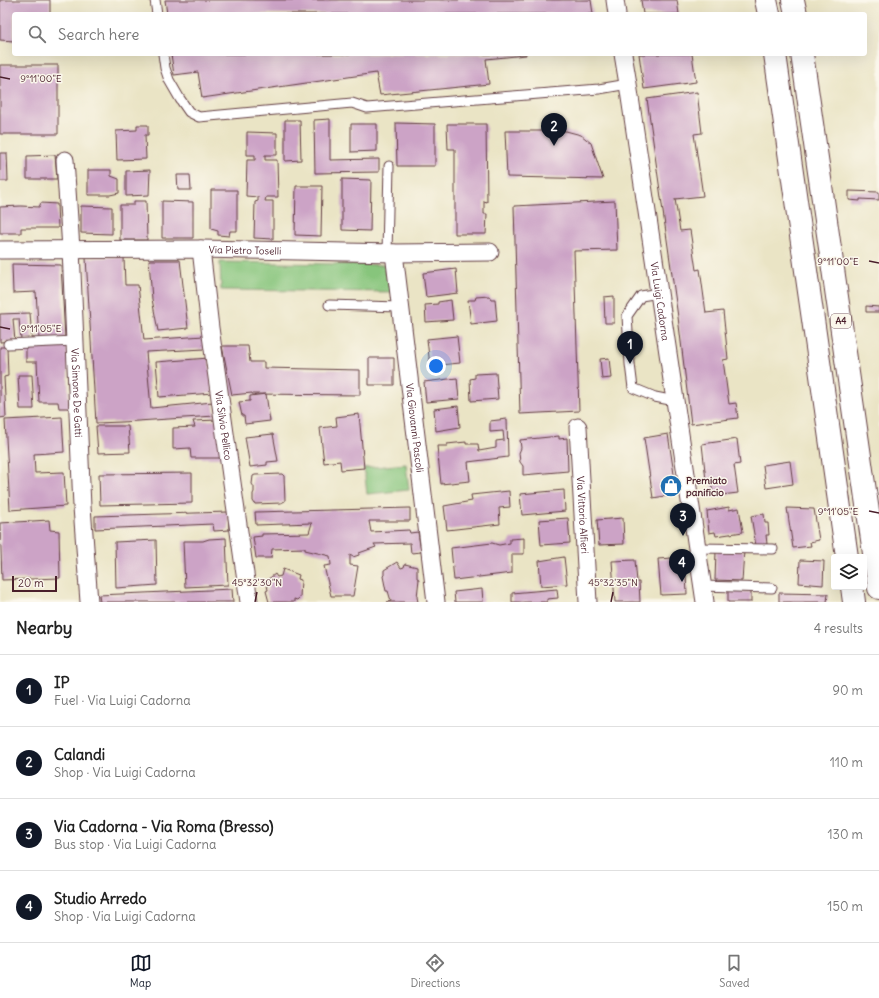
<!DOCTYPE html>
<html lang="en">
<head>
<meta charset="utf-8">
<style>
	:root { --surface:#fff; --page:#f2f2f2; --text:#222; --muted:#767676; --line:#e0e0e0; --accent:#111827 }
	body { margin:0; font-family:Delius,sans-serif; background:var(--page); color:var(--text) }
	.controls { position:absolute; right:12px; bottom:12px; display:grid; overflow:hidden; border-radius:4px; box-shadow:0 4px 16px #0002 }
	.controls button { width:36px; height:36px; display:grid; place-items:center; padding:0; border:0; border-bottom:1px solid var(--line); background:var(--surface); color:var(--text); font:20px sans-serif }
	.scale { position:absolute; left:12px; bottom:10px; width:45px; box-sizing:border-box; padding-left:4px; border:2px solid #4a1f2b; border-top:0; font-size:11px; line-height:14px; white-space:nowrap; color:#4a1f2b; -webkit-text-stroke:3px #fbf7ec; paint-order:stroke }
	.you { position:absolute; left:436px; top:366px; width:14px; height:14px; margin:-10px; border:3px solid #fff; border-radius:50%; background:#1a73e8; box-shadow:0 0 0 6px #1a73e833 }
	.badge { display:grid; place-items:center; width:26px; height:26px; border-radius:50%; background:var(--accent); color:#fff; font-size:13px; font-weight:700 }
	.pin { position:absolute; translate:-50% -33px; filter:drop-shadow(0 1px 2px #0008) }
	.pin::after { content:''; position:absolute; top:21px; width:14px; height:12px; background:inherit; clip-path:polygon(0 0,100% 0,50% 100%) }
	.list { margin:0; padding:0; list-style:none }
	h2 { display:flex; justify-content:space-between; align-items:center; height:52px; margin:0; padding:0 16px; font-size:17px }
	h2 small { font-size:13px; font-weight:400; color:var(--muted) }
	.list li { display:grid; grid-template-columns:26px 1fr auto; gap:12px; align-items:center; box-sizing:border-box; height:72px; padding:0 16px; border-top:1px solid var(--line) }
	.list b { display:block; font-size:15px; white-space:nowrap }
	.list p { margin:0; font-size:13px; white-space:nowrap; color:var(--muted) }
	.list em { font-size:13px; font-style:normal; color:var(--muted) }
	.icon { flex:none; width:22px; height:22px; fill:none; stroke:currentColor; stroke-width:2; stroke-linecap:round; stroke-linejoin:round }
	.map { position:relative; flex:none; width:879px; height:602px; overflow:hidden }
	.search { position:absolute; background:var(--surface); box-shadow:0 4px 16px #0002; left:12px; right:12px; top:12px; height:44px; display:flex; align-items:center; gap:10px; box-sizing:border-box; padding:0 14px; border-radius:4px; color:var(--muted); font-size:15px }
	.sheet { height:340px; background:var(--surface) }
	nav { display:flex; justify-content:space-around; align-items:center; box-sizing:border-box; height:56px; border-top:1px solid var(--line); background:var(--surface); font-size:11px; color:var(--muted) }
	nav a { display:grid; justify-items:center; gap:2px }
	nav .on { color:var(--accent) }
	.map>svg:first-child { display:block }
	.green { fill:#87c57c; stroke:#687254 }
	.building { fill:#cca3c6 }
	.lines { fill:none; stroke-linecap:round; stroke-linejoin:round }
	.lane-casing { stroke:#623d42; stroke-width:11 }
	.street-casing { stroke:#623d42; stroke-width:19 }
	.highway-casing { stroke:#623d42; stroke-width:24 }
	.lane { stroke:#fff; stroke-width:9 }
	.street { stroke:#fff; stroke-width:17 }
	.highway { stroke:#fff; stroke-width:22 }
	.ticks { fill:none; stroke:#4a1f2b; stroke-width:1.5 }
	.labels { text-anchor:middle; stroke-width:3; stroke-linejoin:round; paint-order:stroke }
	.shield { fill:#fbf7ec; stroke:#7f6065; stroke-width:1 }
	.shield-label { font-size:9px; font-weight:bold; fill:#4a1f2b }
	.street-label { font-size:10px; fill:#4a1f2b; stroke:#fbf7ec }
	.poi-label { font-size:10px; font-weight:bold; fill:#4a1f2b; stroke:#fbf7ec; text-anchor:start }
	.ticks-label { font-size:10px; text-anchor:middle; fill:#4a1f2b; stroke:#fbf7ec; stroke-width:3; stroke-linejoin:round; paint-order:stroke }
</style>
</head>
<body>
<div class="map">
<svg width="879" height="602" viewBox="0 0 879 602">
	<rect width="100%" height="100%" fill="#fbf7ec"/>
	<filter id="ink" filterUnits="userSpaceOnUse"><feTurbulence type="fractalNoise" baseFrequency=".025" numOctaves="2"/><feDisplacementMap in="SourceGraphic" scale="8" xChannelSelector="R" yChannelSelector="G"/><feConvolveMatrix kernelMatrix="1 2 1 2 8 2 1 2 1" color-interpolation-filters="sRGB"/></filter>
	<filter id="wash" filterUnits="userSpaceOnUse"><feTurbulence type="fractalNoise" baseFrequency=".012" numOctaves="4" result="noise"/><feDisplacementMap in="SourceGraphic" scale="16" xChannelSelector="R" yChannelSelector="G"/><feGaussianBlur stdDeviation="0.9" result="paint"/><feColorMatrix in="noise" values="0 0 0 0 0 0 0 0 0 0 0 0 0 0 0 0 0 1.4 0 .05"/><feComposite in="paint" operator="in"/></filter>
	<g filter="url(#wash)">
		<rect width="100%" height="100%" fill="#eae4c5"/>
		<!-- green -->
		<path class="green" d="M220 262 391 265 393 292 221 290Z
			M406 464 409 490 367 494 364 468Z"/>
		<g id="blocks">
			<!-- building -->
			<path class="building" d="M0 0H50V14H14V41L0 40Z
				M165 0H591L593 14H167Z
				M641 0H677L679 14H643Z
				M171 54H526V55L486 59 489 84 380 95 376 73 202 98 198 72 174 75Z
				M639 54H692L696 82 644 89Z
				M0 65H58V134H0Z
				M697 92 702 133 694 134 703 196 675 199 680 231 690 230 696 270 700 269 706 313 723 311 728 359 723 360 729 404 736 403 738 418 691 424 678 317 647 99Z
				M330 119V160L379 159V172L315 173 314 120Z
				M285 120H300L301 160 285 161Z
				M396 123 435 124V166H397Z
				M351 124H377V151L351 152Z
				M447 124H486L487 202 484 201V214H487L486 234H455V149H448Z
				M137 125H148V135H145L146 159 117 160 116 131 137 130Z
				M505 131H566L581 135 591 143 603 179 507 177Z
				M247 132 277 133V155H265V160H277L278 197H266L265 201H273V239L254 238 255 202 258 201V197L246 196 247 160H255V155H247Z
				M0 153H7L8 181H0Z
				M55 155 57 179H27V156Z
				M88 170H111V176L119 179V193L110 195H88Z
				M150 170 149 195 126 196V171Z
				M177 175H190L191 190H178Z
				M342 179 371 180 370 231 342 230Z
				M296 186H322L321 236 295 235Z
				M211 190H237V231H230L229 236 218 235V231L211 229Z
				M849 191 879 192V200L860 199V201L849 200Z
				M134 201H146L147 240H120V205H134Z
				M162 201 193 202V238H162Z
				M615 201 617 250 574 251 579 411 520 414 514 206Z
				M41 203 57 204 58 228H21V233H0V207L21 206 39 207Z
				M81 206 112 207V234L81 233Z
				M116 257 124 258 125 285H138L144 340 204 336 205 349 146 352 151 408 213 402 215 416 122 422 96 423 86 258Z
				M149 260H180L188 328 158 331 152 299Z
				M12 264 61 265 65 338 39 339 36 292 13 293Z
				M456 269 458 293 426 297 423 273Z
				M489 296 491 299H495L497 321 471 324 468 300H475L476 297Z
				M614 296V323H605L604 297Z
				M451 300 453 320 426 322 425 305 438 304V302Z
				M866 306 879 307V312H866Z
				M30 313 32 339H21L19 319H13L15 341 0 342V314Z
				M457 336 460 363 430 366 427 339Z
				M67 343 69 408H59L58 402H39L37 362H26V345Z
				M222 346H248L250 362H264V368L360 370V395L252 394V393L232 395Z
				M0 347H7L8 376 4 377 6 417 0 418Z
				M209 358 213 393 159 397 156 362Z
				M369 358H394V385H369Z
				M609 358 611 378 602 379 600 359Z
				M496 373 498 399 471 401 470 379 475 378V374Z
				M18 375H32L34 409H20Z
				M457 378 459 399 426 402 424 382Z
				M266 394 270 421 245 424 244 416H242L239 402 250 401V396Z
				M458 406 460 427 436 431 434 409Z
				M359 414 364 468 341 470 340 461 324 463 320 428 337 426 336 417Z
				M62 417 64 452 34 454 35 473 64 472 66 506 10 510 5 420Z
				M507 419 508 457 468 462 470 481 441 484 437 446H447V444L466 442V444H478L479 451 496 448V441L504 440 503 431 490 432V421Z
				M218 420 222 458H191L190 448 173 449V428L195 427 193 421Z
				M96 426H128L130 452 98 453Z
				M273 434 278 461 267 462V465L250 467 245 437Z
				M668 434 677 494 653 498 644 438Z
				M559 436V439L567 438 568 471 523 475V466L520 462 519 453 521 448 520 440Z
				M737 439 740 464 734 465 738 493 713 496 711 480H706L702 444Z
				M790 461 793 484 766 488 763 465Z
				M192 473V503L100 505 99 474Z
				M282 474 284 476 285 501 281 503 255 504 253 501V494L254 492V487L252 484 253 476 255 475Z
				M564 490 565 511 522 515 520 494Z
				M509 491 510 507 499 508 500 524 447 530 444 506 472 501 471 495Z
				M729 507V510L739 508 743 532 716 536 715 532 709 533 707 511Z
				M410 508V521H369L371 532 409 530 410 533 418 532 421 552 411 553 410 543 374 544 376 547 359 553V555L353 557 350 555V565L358 566 353 596H331L324 566 331 565 330 556 305 550V548L272 549 271 558H256L253 537 262 536V534L309 533 312 523 256 525 255 512Z
				M787 508 814 509 819 540 810 542 811 546 793 548Z
				M228 512 229 530 214 531 213 524 95 529V516Z
				M764 514 765 523H768L769 535H766L767 544 756 546 751 516Z
				M568 518 570 543 541 545 539 520Z
				M623 518 624 544 599 545 597 520Z
				M49 520 50 530 59 531 60 578 2 580 0 523Z
				M226 538 228 585 185 587 183 541H203L209 539Z
				M524 538V554H512V573L454 580 451 548 492 543 499 545 510 543V539Z
				M156 540 157 585 116 588 115 542Z
				M716 551H744L742 581 715 580Z
				M564 557 567 584 541 586 539 561Z
				M685 557 687 594 661 595 658 559Z
				M635 560 637 582H639L640 602H615L612 561Z
				M800 560 824 561 823 585 799 583Z
				M397 562 401 568 404 567 405 564 417 567V578L419 579 417 597 418 602H387L391 601 388 591H386L383 576 384 575V570Z
				M283 569 299 575 298 579 301 580 300 597 297 600 294 599V602H269L266 591 268 590 266 581 275 574 277 577 281 576Z
				M232 589 233 602H100L99 595Z
				M482 589 483 602H455L454 592Z
				M557 589 558 598 547 599V602H512V593Z
				M728 591 751 592V602H728Z
				M779 593 828 594 827 602H779Z"/>
		</g>
	</g>
	<g filter="url(#ink)">
		<use href="#blocks" fill-opacity="0" stroke="#623d42" stroke-width="1"/>
		<g class="lines">
			<!-- lane casing -->
			<g class="lane-casing">
				<path id="lane" d="M155 0 157 14
					M163 54 165 68 169 80 180 99 189 112 199 117 352 103 367 108 599 89 628 84
					M387 253 389 166
					M659 293 641 296 627 316 630 364 633 388 655 397 675 401
					M329 305 400 307
					M8 344 75 341
					M697 548 773 549
					M702 586 772 588"/>
			</g>
			<!-- street casing -->
			<g class="street-casing">
				<g id="street">
					<path d="M615 0 617 14"/>
					<path id="s1" d="M623 54 628 84 705 602"/>
					<path id="s2" d="M65 160 71 249 82 507 89 602"/>
					<path id="s3" d="M201 249 210 328 249 602"/>
					<path id="s4" d="M0 250 201 249 394 253 490 252"/>
					<path id="s5" d="M394 253 436 602"/>
					<path id="s6" d="M578 427 588 602"/>
				</g>
			</g>
			<!-- highway casing -->
			<g class="highway-casing">
				<path id="highway" d="M766 0 769 14
					M793 0 796 14
					M775 54 847 557
					M802 54 879 588
					M852 587 854 602"/>
			</g>
			<!-- lane -->
			<use href="#lane" class="lane"/>
			<!-- street -->
			<use href="#street" class="street"/>
			<!-- highway -->
			<use href="#highway" class="highway"/>
		</g>
	</g>
	<!-- ticks -->
	<path class="ticks" d="M0 77 10 79M869 261 879 263M0 327 10 329M869 511 879 513M255 602 257 592M611 602 613 592"/>
	<!-- icons -->
	<defs>
		<g id="shop-disc" transform="scale(1.15)"><circle r="9.5" fill="#1f6fb2" stroke="#fbf7ec"/><path d="M-5-2.5h2.3a2.7 3.5 0 0 1 5.4 0H5L5.5 6h-11ZM-1.5-2.5h3a1.5 2.3 0 0 0-3 0Z" fill="#fff"/></g>
	</defs>
	<g fill-rule="evenodd">
		<use href="#shop-disc" x="671" y="486"/>
	</g>
	<g class="labels">
		<!-- shield labels -->
		<rect class="shield" x="831" y="314" width="20" height="14" rx="3"/>
		<g class="shield-label">
			<text x="841" y="324">A4</text>
		</g>
		<!-- street labels -->
		<g class="street-label">
			<text dy="4" stroke="none"><textPath href="#s4" startOffset="245">Via Pietro Toselli</textPath></text>
			<text dy="4" stroke="none"><textPath href="#s1" startOffset="250">Via Luigi Cadorna</textPath></text>
			<text dy="4" stroke="none"><textPath href="#s2" startOffset="233">Via Simone De Gatti</textPath></text>
			<text dy="4" stroke="none"><textPath href="#s3" startOffset="178">Via Silvio Pellico</textPath></text>
			<text dy="4" stroke="none"><textPath href="#s5" startOffset="176">Via Giovanni Pascoli</textPath></text>
			<text dy="4" stroke="none"><textPath href="#s6" startOffset="88">Via Vittorio Alfieri</textPath></text>
		</g>
		<!-- poi labels -->
		<g class="poi-label">
			<text x="686" y="484">Premiato<tspan x="686" dy="12">panificio</tspan></text>
		</g>
	</g>
	<g class="ticks-label">
		<text x="41" y="82">9°11'00"E</text>
		<text x="838" y="265">9°11'00"E</text>
		<text x="41" y="332">9°11'05"E</text>
		<text x="838" y="515">9°11'05"E</text>
		<text x="257" y="586">45°32'30"N</text>
		<text x="613" y="586">45°32'35"N</text>
	</g>
</svg>
<div class="controls">
<button><svg class="icon" aria-label="layers" viewBox="0 0 24 24"><path d="M12 4l9 5-9 5-9-5zM3 14l9 5 9-5"/></svg></button>
</div>
<div class="scale">20 m</div>
<div class="you"></div>
<div class="pin badge" style="left:630px;top:364px">1</div>
<div class="pin badge" style="left:554px;top:146px">2</div>
<div class="pin badge" style="left:683px;top:536px">3</div>
<div class="pin badge" style="left:682px;top:582px">4</div>
<div class="search"><svg class="icon" aria-label="search" viewBox="0 0 24 24"><circle cx="10" cy="10" r="6"/><path d="M15 15l6 6"/></svg>Search here</div>
</div>
<section class="sheet">
<h2>Nearby<small>4 results</small></h2>
<ul class="list">
<li><span class="badge">1</span><div><b>IP</b><p>Fuel · Via Luigi Cadorna</p></div><em>90 m</em></li>
<li><span class="badge">2</span><div><b>Calandi</b><p>Shop · Via Luigi Cadorna</p></div><em>110 m</em></li>
<li><span class="badge">3</span><div><b>Via Cadorna - Via Roma (Bresso)</b><p>Bus stop · Via Luigi Cadorna</p></div><em>130 m</em></li>
<li><span class="badge">4</span><div><b>Studio Arredo</b><p>Shop · Via Luigi Cadorna</p></div><em>150 m</em></li>
</ul>
</section>
<nav>
<a class="on"><svg class="icon" aria-label="map" viewBox="0 0 24 24"><path d="M3 6l6-2 6 2 6-2v14l-6 2-6-2-6 2zM9 4v14M15 6v14"/></svg>Map</a>
<a><svg class="icon" aria-label="directions" viewBox="0 0 24 24"><path d="M12 3l9 9-9 9-9-9zM9 14v-3h6M13 9l2 2-2 2"/></svg>Directions</a>
<a><svg class="icon" aria-label="saved" viewBox="0 0 24 24"><path d="M7 4h10v16l-5-4-5 4z"/></svg>Saved</a>
</nav>
</body>
</html>
